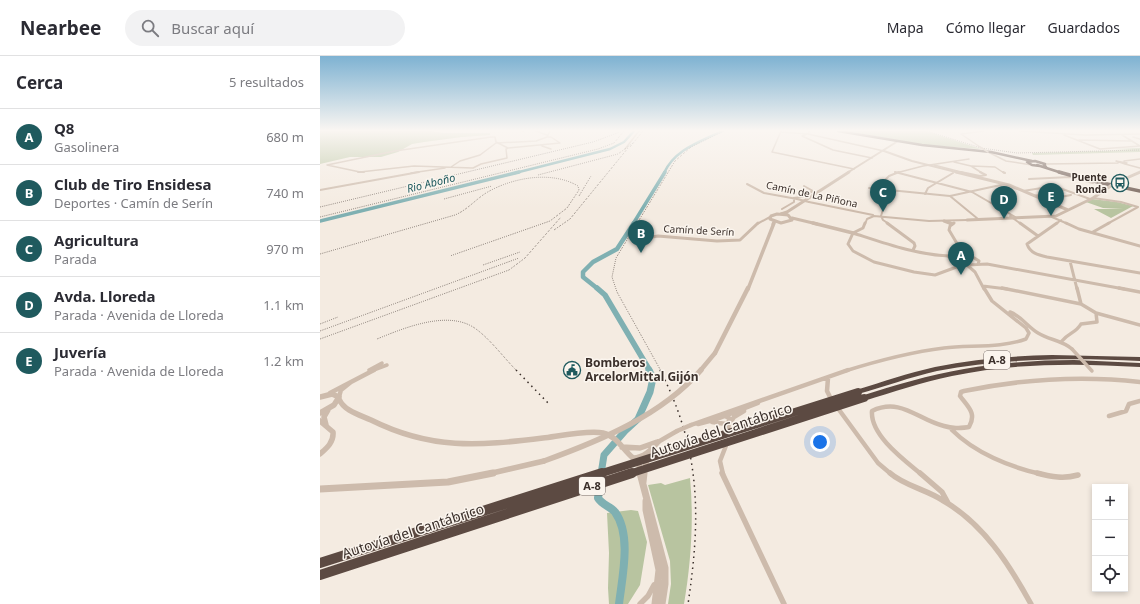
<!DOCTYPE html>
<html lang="es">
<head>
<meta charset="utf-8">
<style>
	:root { --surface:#fff; --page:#f2f2f3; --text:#2b2b33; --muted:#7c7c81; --line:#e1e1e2; --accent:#1f5a5e }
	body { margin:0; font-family:"Noto Sans",sans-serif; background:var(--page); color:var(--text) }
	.controls { position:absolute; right:12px; bottom:12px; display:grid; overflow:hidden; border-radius:0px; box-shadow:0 2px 6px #0003 }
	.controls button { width:36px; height:36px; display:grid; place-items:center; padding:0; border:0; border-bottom:1px solid var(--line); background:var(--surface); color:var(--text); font:20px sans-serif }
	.you { position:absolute; left:500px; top:386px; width:14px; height:14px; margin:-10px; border:3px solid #fff; border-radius:50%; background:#1a73e8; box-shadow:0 0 0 6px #1a73e833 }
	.badge { display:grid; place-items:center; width:26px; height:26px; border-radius:50%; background:var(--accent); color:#fff; font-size:13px; font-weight:700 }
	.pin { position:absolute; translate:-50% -33px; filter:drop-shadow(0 1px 2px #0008) }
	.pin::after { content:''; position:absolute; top:21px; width:14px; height:12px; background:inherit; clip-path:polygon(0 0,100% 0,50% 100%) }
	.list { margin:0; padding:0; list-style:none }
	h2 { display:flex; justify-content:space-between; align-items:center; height:52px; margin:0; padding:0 16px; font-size:17px }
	h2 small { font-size:13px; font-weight:400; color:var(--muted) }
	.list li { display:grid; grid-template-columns:26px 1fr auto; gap:12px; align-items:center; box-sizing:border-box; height:56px; padding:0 16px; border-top:1px solid var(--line) }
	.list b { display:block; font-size:15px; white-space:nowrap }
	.list p { margin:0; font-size:13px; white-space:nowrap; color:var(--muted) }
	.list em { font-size:13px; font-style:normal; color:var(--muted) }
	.icon { flex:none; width:22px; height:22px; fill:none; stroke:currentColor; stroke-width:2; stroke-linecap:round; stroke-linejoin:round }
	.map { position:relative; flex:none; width:820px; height:548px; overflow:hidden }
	header { display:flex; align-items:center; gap:24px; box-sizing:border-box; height:56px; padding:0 20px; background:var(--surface); border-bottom:1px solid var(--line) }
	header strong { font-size:19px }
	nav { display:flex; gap:22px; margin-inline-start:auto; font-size:14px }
	.search { width:280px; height:36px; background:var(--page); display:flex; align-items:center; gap:10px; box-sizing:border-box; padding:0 14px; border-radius:22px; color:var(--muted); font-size:15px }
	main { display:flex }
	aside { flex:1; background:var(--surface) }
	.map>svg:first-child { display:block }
	.green { fill:#b8c4a0 }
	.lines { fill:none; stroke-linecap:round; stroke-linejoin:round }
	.river-far5 { stroke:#7fb0b2; stroke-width:2.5 }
	.river-far4 { stroke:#7fb0b2; stroke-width:3.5 }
	.river-far3 { stroke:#7fb0b2; stroke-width:4.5 }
	.river-far2 { stroke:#7fb0b2; stroke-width:5.5 }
	.river-far1 { stroke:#7fb0b2; stroke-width:7 }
	.river { stroke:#7fb0b2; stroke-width:8 }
	.minor-far5 { stroke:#cdbbac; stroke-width:1.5 }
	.minor-far4 { stroke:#cdbbac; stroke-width:2 }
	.minor-far3 { stroke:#cdbbac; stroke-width:3 }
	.minor-far2 { stroke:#cdbbac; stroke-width:3.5 }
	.minor-far1 { stroke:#cdbbac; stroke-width:4.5 }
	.minor { stroke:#cdbbac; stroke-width:5.5 }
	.tertiary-far5 { stroke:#cdbbac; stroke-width:2 }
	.tertiary-far4 { stroke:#cdbbac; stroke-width:3 }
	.tertiary-far3 { stroke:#cdbbac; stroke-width:3.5 }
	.tertiary-far2 { stroke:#cdbbac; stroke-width:4.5 }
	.tertiary-far1 { stroke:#cdbbac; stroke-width:5.5 }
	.tertiary { stroke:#cdbbac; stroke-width:7 }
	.trunk-far1 { stroke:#6c584f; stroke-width:2.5 }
	.trunk { stroke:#6c584f; stroke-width:3.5 }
	.motorway { fill:#5c4a42; fill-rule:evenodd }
	.rail-far1 { stroke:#3b302b; stroke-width:1; stroke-dasharray:0.5 1.5; stroke-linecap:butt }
	.rail { stroke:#3b302b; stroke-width:1.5; stroke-dasharray:1.5 4; stroke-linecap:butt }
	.minor-bridge-far3 { stroke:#cdbbac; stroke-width:1.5 }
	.minor-bridge-far2 { stroke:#cdbbac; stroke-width:2 }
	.minor-bridge-far1 { stroke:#cdbbac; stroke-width:3.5 }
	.minor-bridge { stroke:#cdbbac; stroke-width:4.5 }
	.tertiary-bridge-far2 { stroke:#cdbbac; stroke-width:3 }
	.tertiary-bridge-far1 { stroke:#cdbbac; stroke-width:4.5 }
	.tertiary-bridge { stroke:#cdbbac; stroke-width:5.5 }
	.motorway-bridge-far1 { stroke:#5c4a42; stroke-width:8 }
	.motorway-bridge { stroke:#5c4a42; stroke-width:10 }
	.labels { text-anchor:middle; stroke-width:3; stroke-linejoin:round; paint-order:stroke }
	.far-poi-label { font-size:10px; font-weight:bold; fill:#3b302b; stroke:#fbf5ee; text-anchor:end }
	.far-street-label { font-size:10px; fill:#3b302b; stroke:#fbf5ee }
	.far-water-label { font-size:11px; font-style:italic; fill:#1f5a5e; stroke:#fbf5ee }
	.shield { fill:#fbf5ee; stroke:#756b66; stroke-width:1 }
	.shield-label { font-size:11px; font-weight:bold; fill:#3b302b }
	.poi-label { font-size:12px; font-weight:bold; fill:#3b302b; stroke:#fbf5ee; text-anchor:start }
	.near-street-label { font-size:14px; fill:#3b302b; stroke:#fbf5ee }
</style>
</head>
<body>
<header>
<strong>Nearbee</strong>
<div class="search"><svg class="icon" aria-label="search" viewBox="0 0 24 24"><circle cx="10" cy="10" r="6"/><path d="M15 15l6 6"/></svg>Buscar aquí</div>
<nav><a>Mapa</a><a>Cómo llegar</a><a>Guardados</a></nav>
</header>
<main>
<aside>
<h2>Cerca<small>5 resultados</small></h2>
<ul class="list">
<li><span class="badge">A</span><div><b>Q8</b><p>Gasolinera</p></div><em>680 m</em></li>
<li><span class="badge">B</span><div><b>Club de Tiro Ensidesa</b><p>Deportes · Camín de Serín</p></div><em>740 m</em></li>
<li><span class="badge">C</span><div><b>Agricultura</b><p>Parada</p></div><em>970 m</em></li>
<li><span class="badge">D</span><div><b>Avda. Lloreda</b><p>Parada · Avenida de Lloreda</p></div><em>1.1 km</em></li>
<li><span class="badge">E</span><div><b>Juvería</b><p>Parada · Avenida de Lloreda</p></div><em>1.2 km</em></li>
</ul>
</aside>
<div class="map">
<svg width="820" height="548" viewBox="0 0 820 548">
	<rect width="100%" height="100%" fill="#f4ebe1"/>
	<!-- green -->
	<path class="green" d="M0 75H111L124 77H170V79L142 81 104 86 92 88 78 96 61 101H30L0 108Z
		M526 75H606L661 93 604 89Z
		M820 92V96L713 99 712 97 814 94 795 93Z
		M772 143 797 146 813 150 791 162 774 153H803L783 152 766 146Z
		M370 422C374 463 371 507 364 548H348L351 528 350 505 328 429 341 427 345 429Z
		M311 454 318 455 327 486 320 529 308 548H289L288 532 289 497 287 457Z"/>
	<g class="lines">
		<!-- river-far5 -->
		<path class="river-far5" d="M195 117 290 93 304 86 314 75
			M344 117C355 93 380 86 402 75"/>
		<!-- river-far4 -->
		<path class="river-far4" d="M0 165 199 116
			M313 168 345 116"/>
		<!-- river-far3 -->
		<path class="river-far3" d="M278 233 263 221V216L273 206 297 193 314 167"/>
		<!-- river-far2 -->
		<path class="river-far2" d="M277 232 285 239 330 315"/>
		<!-- river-far1 -->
		<path class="river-far1" d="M281 418 284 399 305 375 318 363 330 336 333 322 329 314"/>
		<!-- river -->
		<path class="river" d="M281 417 278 442C282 449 290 450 295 456 312 479 302 522 299 548"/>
		<!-- minor-far5 -->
		<path class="minor-far5" d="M202 75H204
			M216 75 227 79
			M461 75 452 96 534 113
			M489 75V77L482 80 513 94 552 102
			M700 75 765 79 820 78
			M461 76 488 78 564 95
			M744 79 780 93 820 90
			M802 79 820 90
			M171 81H175L176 86 188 92 186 93 187 102 161 108 153 112 94 110 40 116 7 109 75 95Z
			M813 81 820 83
			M759 84 812 85
			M222 90 231 93
			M660 91 641 78 664 75
			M188 92 240 87 231 81H227
			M305 93 319 75
			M668 96 686 105 712 109
			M796 105 807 107 805 108Z
			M804 105 820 103
			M634 106 651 110 662 117
			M725 108 798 107
			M805 108 820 112
			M614 109 645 117
			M652 110 675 111 684 117
			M131 111 140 105 160 99 176 87 216 85 227 81 230 75
			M575 116 577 117
			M91 117 125 112
			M576 117 603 110 649 103"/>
		<!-- minor-far4 -->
		<path class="minor-far4" d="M38 116H44
			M575 116 652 136 697 162
			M641 116 660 120 666 119 660 116
			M683 116 685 117
			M709 123 750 121 773 127
			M427 128 444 137 477 143
			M549 132 630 140 685 128
			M0 134 99 116
			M703 135 734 130 770 143
			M605 138 608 132 633 117
			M630 140 658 163
			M714 140 744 134
			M474 142 482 141 493 135 484 130
			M773 142 801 146 818 151
			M725 144 751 139
			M489 146 553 159
			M462 153 474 146V143
			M561 160 569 134 564 125 569 120 579 116
			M561 160 563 164 569 168
			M690 160 701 168
			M732 161 748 168
			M437 168 450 161
			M545 168 547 163 554 160 609 165 647 164
			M633 168 634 167
			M736 168 741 164
			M787 168 818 151"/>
		<!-- minor-far3 -->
		<path class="minor-far3" d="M567 167 594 187 595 190 593 194
			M634 167 630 170 629 174 642 196 646 198
			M700 167 718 180
			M737 167 707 188C710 197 718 199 727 201L820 217
			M746 167 759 173 820 190
			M773 176 789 167
			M533 177 528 188 533 195 554 206 594 216 615 219 642 209
			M533 177C564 187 597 199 629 200 641 201 649 197 659 205L658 208
			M533 177 543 172 545 167
			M314 184 338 180 397 185 420 184 438 167
			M627 200 647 209 667 208 804 233
			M750 205 757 233
			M647 209 655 216 664 233
			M663 230 687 233"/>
		<!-- minor-far2 -->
		<path class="minor-far2" d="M682 232 761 248 776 257 820 269
			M757 232 761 248
			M799 232 820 236
			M690 256C701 260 708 271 718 277 729 284 742 284 752 293
			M742 285C748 277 756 277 761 268L777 266 776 257
			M49 314 62 307
			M51 315 67 309
			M525 315C557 305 591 296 624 292 650 289 682 292 706 283L709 277 706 272 672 245 664 232"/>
		<!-- minor-far1 -->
		<path class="minor-far1" d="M508 322 507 335 512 345
			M31 326 54 314
			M10 337 31 326 21 334 19 341
			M517 351 558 407 571 418
			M405 360 409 362 408 377
			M789 360 806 355 809 348 820 345
			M392 366 406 368
			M410 367 414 361 424 355
			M378 368 397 363 438 347
			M371 369 528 314
			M632 374C655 397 690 411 721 418
			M338 386 357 375
			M403 418 400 405 407 387
			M601 418C584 404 550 379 552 355 581 341 598 364 624 370 633 373 640 372 649 371 657 357 648 351 640 340L641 336 644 335C703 323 760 319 820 326"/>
		<!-- minor -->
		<path class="minor" d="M402 417 464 548
			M570 417C583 429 607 434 622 444 663 467 689 508 711 548
			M600 417 622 436 628 447
			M717 417C732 421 744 423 758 419
			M320 548 328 540 334 529"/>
		<!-- tertiary-far5 -->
		<path class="tertiary-far5" d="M564 95 592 105 640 117
			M527 117 578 85"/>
		<!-- tertiary-far4 -->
		<path class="tertiary-far4" d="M636 116 689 129 748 154
			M793 128 820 116
			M457 158 468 159 472 164 461 167 450 163 451 160Z
			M461 158 467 156 529 116
			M472 162 497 168
			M647 164 736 160 773 142 789 131
			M624 165 632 168
			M453 168 454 166"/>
		<!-- tertiary-far3 -->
		<path class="tertiary-far3" d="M493 167 533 177
			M630 167 632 168
			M428 233 454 167"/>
		<!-- tertiary-far2 -->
		<path class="tertiary-far2" d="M395 297 428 232"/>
		<!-- tertiary-far1 -->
		<path class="tertiary-far1" d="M0 341 12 338 19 341 14 349 0 357
			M19 343C24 355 40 359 51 364 111 394 158 390 223 382 239 380 268 374 283 377 297 380 303 394 313 402 324 402 331 394 338 386
			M0 365 13 376C14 386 7 392 0 398
			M6 369 4 361 8 354
			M302 391 320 392 337 386
			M168 418 224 405
			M320 418 319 407 321 404
			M324 418 327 402"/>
		<!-- tertiary -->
		<path class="tertiary" d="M320 417 345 512V528L342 548
			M323 426 324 417
			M0 433 128 426 173 417
			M326 445V454L339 514 335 548
			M339 543 342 527"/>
		<!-- trunk-far1 -->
		<path class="trunk-far1" d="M518 75 602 89 671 96 712 105
			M717 109 742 117
			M720 110 712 109 707 106 715 105 725 108 724 109 726 111"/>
		<!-- trunk -->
		<path class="trunk" d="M739 116 764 123 820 135"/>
		<!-- motorway -->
		<path class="motorway" d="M732 299 820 301V305C752 302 684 302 617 315 590 321 564 331 538 338H536L534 336 536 334C562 326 588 317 615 311 654 303 693 300 732 299Z
			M754 304 820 307V311C757 307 694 307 632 320 602 326 573 336 544 345L541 344 540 342 541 340C575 329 609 319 644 313 681 307 717 304 754 304Z"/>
		<!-- rail-far1 -->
		<path class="rail-far1" d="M607 75 661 92 697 97 820 94
			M310 91 323 75
			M218 119 298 98 313 87
			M259 140 271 120
			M124 143 172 130
			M0 151 273 86 300 76
			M0 161 278 93 294 87 304 75
			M234 174 250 163 308 92
			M0 198 135 159C147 154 155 144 166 137 191 122 231 114 258 130L259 134 247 152 230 165 130 200
			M163 209 200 196
			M0 268 18 261
			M0 275 199 202
			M0 283 189 214 205 202 241 161
			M57 283C84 272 129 253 156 273 171 284 184 302 197 315
			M341 315 297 236 292 221 296 202 355 105 371 91 404 75"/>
		<!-- rail -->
		<path class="rail" d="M196 314 230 349
			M340 314C381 394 381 461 368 548"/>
		<!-- minor-bridge-far3 -->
		<path class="minor-bridge-far3" d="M660 91 668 96"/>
		<!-- minor-bridge-far2 -->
		<path class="minor-bridge-far2" d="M477 143 489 146"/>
		<!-- minor-bridge-far1 -->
		<path class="minor-bridge-far1" d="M752 293 772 315"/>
		<!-- minor-bridge -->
		<path class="minor-bridge" d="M357 375 371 369"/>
		<!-- tertiary-bridge-far2 -->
		<path class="tertiary-bridge-far2" d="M789 131 793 128"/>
		<!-- tertiary-bridge-far1 -->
		<path class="tertiary-bridge-far1" d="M380 315 395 297"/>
		<!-- tertiary-bridge -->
		<path class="tertiary-bridge" d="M224 405C279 385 341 360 381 314"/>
		<!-- motorway-bridge-far1 -->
		<path class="motorway-bridge-far1" d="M279 418 538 336
			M309 418 544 342"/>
		<!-- motorway-bridge -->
		<path class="motorway-bridge" d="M0 507 282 417
			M0 519 312 417"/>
	</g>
	<!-- sky -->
	<linearGradient id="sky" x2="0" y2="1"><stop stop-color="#7eb2d2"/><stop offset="0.49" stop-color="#faf6f2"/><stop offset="1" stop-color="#faf6f2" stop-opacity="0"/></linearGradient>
	<rect width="820" height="152" fill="url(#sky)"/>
	<!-- icons -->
	<defs>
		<g id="bus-ring" transform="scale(0.9)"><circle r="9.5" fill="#fbf5ee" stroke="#1f5a5e" stroke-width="1.5"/><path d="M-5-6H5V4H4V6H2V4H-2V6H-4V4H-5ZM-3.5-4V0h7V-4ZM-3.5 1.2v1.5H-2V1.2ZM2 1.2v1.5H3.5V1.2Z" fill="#1f5a5e"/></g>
		<g id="civic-ring" transform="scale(0.9)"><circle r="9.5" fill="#fbf5ee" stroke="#1f5a5e" stroke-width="1.5"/><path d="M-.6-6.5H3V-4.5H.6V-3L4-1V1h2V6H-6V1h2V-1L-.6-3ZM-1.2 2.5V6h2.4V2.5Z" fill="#1f5a5e"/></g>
	</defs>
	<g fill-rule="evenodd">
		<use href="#bus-ring" x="800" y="127"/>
		<use href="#civic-ring" x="252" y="314"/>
	</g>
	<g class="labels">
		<!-- far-poi labels -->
		<g class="far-poi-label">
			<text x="787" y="125">Puente<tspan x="787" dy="12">Ronda</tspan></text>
		</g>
		<!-- far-street labels -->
		<g class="far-street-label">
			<text transform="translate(492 138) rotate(12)" y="4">Camín de La Piñona</text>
			<text transform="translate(379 174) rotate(3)" y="4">Camín de Serín</text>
		</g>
		<!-- far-water labels -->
		<g class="far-water-label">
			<text transform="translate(111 127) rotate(-14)" y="4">Rio Aboño</text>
		</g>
		<!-- shield labels -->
		<g class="shield">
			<rect x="664" y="295" width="26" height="18" rx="3"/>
			<rect x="259" y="421" width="26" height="18" rx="3"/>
		</g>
		<g class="shield-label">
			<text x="677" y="308">A-8</text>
			<text x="272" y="434">A-8</text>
		</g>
		<!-- poi labels -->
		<g class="poi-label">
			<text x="265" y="311">Bomberos<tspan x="265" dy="14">ArcelorMittal Gijón</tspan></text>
		</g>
		<!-- near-street labels -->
		<g class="near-street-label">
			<text transform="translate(401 374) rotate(-18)" y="5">Autovía del Cantábrico</text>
			<text transform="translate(93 475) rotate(-18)" y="5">Autovía del Cantábrico</text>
		</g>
	</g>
</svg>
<div class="controls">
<button>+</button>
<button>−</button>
<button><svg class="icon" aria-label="locate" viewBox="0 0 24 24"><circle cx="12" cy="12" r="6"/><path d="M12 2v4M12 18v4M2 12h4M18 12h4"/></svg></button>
</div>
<div class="you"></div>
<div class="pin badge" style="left:641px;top:219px">A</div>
<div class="pin badge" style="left:321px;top:197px">B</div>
<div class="pin badge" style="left:563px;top:156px">C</div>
<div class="pin badge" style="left:684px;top:163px">D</div>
<div class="pin badge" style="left:731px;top:160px">E</div>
</div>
</main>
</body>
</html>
